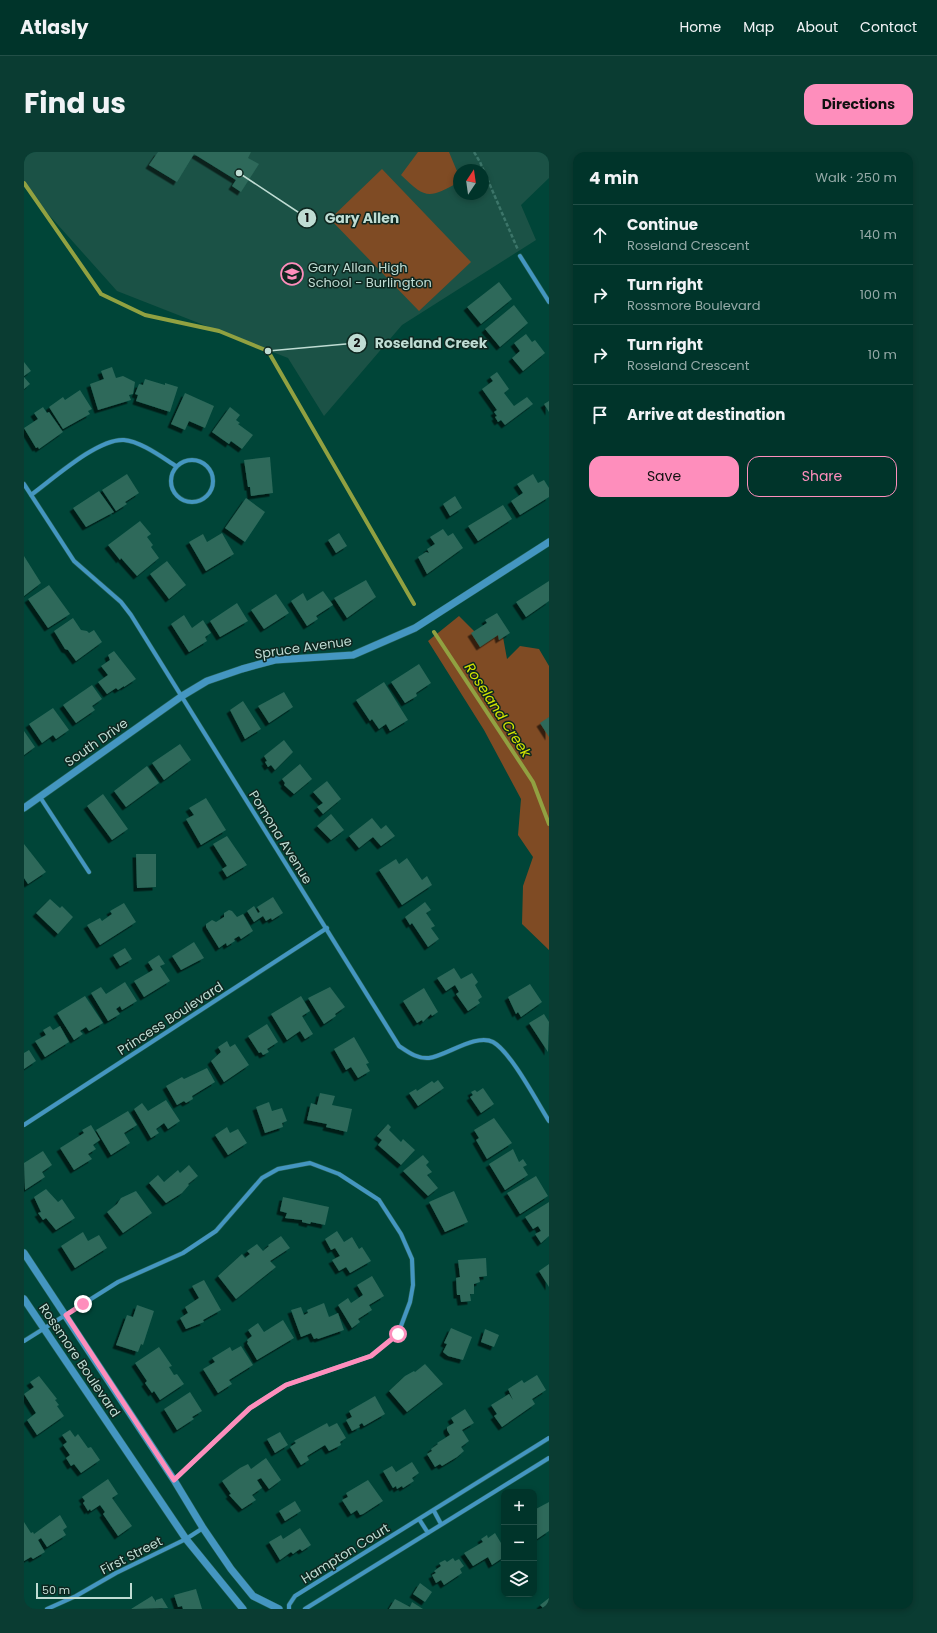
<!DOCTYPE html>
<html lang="en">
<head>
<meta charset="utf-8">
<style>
	:root { --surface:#00342a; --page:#0a3c32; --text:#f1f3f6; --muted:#95aaa8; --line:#224f47; --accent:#fe8ebc }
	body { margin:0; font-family:Poppins,sans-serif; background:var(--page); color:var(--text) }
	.controls { position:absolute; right:12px; bottom:12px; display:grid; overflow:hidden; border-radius:8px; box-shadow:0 2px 6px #0003 }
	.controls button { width:36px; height:36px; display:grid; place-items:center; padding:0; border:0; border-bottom:1px solid var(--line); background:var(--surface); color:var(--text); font:20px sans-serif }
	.compass { position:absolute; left:429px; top:12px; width:36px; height:36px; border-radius:50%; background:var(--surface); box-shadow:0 2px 6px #0003; rotate:13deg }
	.scale { position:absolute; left:12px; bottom:10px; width:96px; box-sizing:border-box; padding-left:4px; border:2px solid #bfdcd3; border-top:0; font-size:11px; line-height:14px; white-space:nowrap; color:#bfdcd3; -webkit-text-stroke:3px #0e2720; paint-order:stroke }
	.stop { position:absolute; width:12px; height:12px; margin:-9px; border:3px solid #fe8ebc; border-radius:50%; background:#fff }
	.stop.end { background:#fe8ebc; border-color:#fff; box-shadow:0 1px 4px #0008 }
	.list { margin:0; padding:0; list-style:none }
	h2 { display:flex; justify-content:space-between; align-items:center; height:52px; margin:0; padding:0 16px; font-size:17px }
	h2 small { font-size:13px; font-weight:400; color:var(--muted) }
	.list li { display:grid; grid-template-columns:26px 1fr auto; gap:12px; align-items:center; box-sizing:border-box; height:60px; padding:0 16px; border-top:1px solid var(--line) }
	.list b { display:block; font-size:15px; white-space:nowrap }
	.list p { margin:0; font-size:13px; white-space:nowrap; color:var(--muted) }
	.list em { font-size:13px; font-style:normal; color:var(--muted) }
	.actions { display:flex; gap:8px; padding:12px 16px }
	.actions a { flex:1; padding:9px 0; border:1px solid var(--accent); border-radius:12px; text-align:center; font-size:14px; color:var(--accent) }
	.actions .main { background:var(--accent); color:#111 }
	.icon { flex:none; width:22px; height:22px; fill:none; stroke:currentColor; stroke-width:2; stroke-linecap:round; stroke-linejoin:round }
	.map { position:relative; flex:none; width:525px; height:1457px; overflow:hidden; border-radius:12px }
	header { display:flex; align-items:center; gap:24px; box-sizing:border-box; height:56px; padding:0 20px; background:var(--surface); border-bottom:1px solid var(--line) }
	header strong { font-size:19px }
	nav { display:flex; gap:22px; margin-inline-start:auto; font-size:14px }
	.intro { display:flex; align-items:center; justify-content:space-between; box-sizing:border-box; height:96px; padding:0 24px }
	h1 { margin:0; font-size:28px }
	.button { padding:10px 18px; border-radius:12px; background:var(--accent); color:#111; font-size:14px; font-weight:700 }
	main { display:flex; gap:24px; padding:0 24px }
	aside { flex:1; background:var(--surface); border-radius:12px; box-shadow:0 2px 6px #0003 }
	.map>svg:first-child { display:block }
	.built { fill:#1b5246; fill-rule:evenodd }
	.green { fill:#7f4b24 }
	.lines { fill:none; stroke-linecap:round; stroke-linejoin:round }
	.stream { stroke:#91a141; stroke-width:4 }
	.building { fill:#2d695a; filter:url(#shadow) }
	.minor-casing { stroke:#266357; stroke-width:5 }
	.tertiary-casing { stroke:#266357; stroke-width:8 }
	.path { stroke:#3c7569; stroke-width:2.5; stroke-dasharray:4 2; stroke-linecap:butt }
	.minor { stroke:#4496c1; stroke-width:4 }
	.tertiary { stroke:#4496c1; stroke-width:7 }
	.route { stroke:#fe8ebc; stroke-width:5 }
	.labels { text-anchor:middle; stroke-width:3; stroke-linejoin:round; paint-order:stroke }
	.poi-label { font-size:13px; fill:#bfdcd3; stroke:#0e2720; text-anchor:start }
	.street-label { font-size:13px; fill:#bfdcd3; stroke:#0e2720 }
	.water-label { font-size:14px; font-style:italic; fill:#d3e400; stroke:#0e2720 }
	.leader { fill:none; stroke:#bfdcd3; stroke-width:1.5 }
	.callout-dot { fill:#bfdcd3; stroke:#0e2720; stroke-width:1.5 }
	.mark-label { font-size:12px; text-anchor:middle; font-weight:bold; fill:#111 }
	.callout-label { font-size:14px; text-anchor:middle; font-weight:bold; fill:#bfdcd3; stroke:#0e2720; stroke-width:3; stroke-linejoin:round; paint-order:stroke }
</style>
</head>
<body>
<header>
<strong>Atlasly</strong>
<nav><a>Home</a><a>Map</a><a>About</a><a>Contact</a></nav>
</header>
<div class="intro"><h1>Find us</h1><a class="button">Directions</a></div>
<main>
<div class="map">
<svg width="525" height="1457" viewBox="0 0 525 1457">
	<defs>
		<filter id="shadow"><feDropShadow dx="-3.5" dy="3.5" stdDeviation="0" flood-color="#0009"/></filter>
	</defs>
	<rect width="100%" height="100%" fill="#004538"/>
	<!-- built -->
	<path class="built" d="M0 0H525V26L497 53 512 88 378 173 300 264 264 206 93 139 0 35ZM435 18H459V42H435Z"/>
	<!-- green -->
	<path class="green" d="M394 0H425L435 24V30C404 47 402 47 377 23Z
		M358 17 447 110 395 159 306 67Z
		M435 464 451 480 462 478 479 485 483 507 496 494 515 497 525 514V798L498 772 499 734 509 705 494 683 497 647 460 578 404 489Z"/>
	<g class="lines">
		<!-- stream -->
		<path class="stream" d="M0 31 77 142 121 163 195 179 244 199 390 452
			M410 480 509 630 525 672"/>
	</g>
	<!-- building -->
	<path class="building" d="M134 0H227L224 6 235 12 217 40 208 34 212 28 170 2 153 30 125 13Z
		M475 130 488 147 457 172 443 155Z
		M490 153 504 171 476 195 461 177Z
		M502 182 508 190 511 188 521 201 499 219 488 206 496 199 490 191Z
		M0 210 7 219 0 224Z
		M88 215 92 226 99 224 111 230 109 242 105 243 107 248 74 258 66 232 80 227 77 219Z
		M473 220 485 237 480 241 490 254 503 245 509 252 481 273 477 268 474 270 471 265 473 264 470 260 473 258 458 237 469 229 466 225Z
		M0 225 6 232 0 237Z
		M121 227 141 233V231L154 235 146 260 112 249 114 243 111 242 115 232 119 233Z
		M56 238 68 257 64 259 66 262 39 277 25 255 39 245 41 248Z
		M161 241 190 254 181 276 165 269 161 278 147 272Z
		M525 249V260L520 252Z
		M19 255 23 261 25 260 39 280 15 297 14 295 12 296 0 276 14 267 10 261Z
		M206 255 216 263 212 268 216 271 214 272 229 283 218 297 207 289 205 292 188 280Z
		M246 305 249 341 227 344 226 335H224L220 308Z
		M103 322 115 341 101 350 103 352 92 359 78 338Z
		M509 322 514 331 520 328 525 336V345L496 363 487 349 499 341 493 332Z
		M75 339 90 360 62 375 49 356Z
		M431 344 438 356 426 364 419 352Z
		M222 346 241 360 221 390 201 376Z
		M479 353 488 367 454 389 444 374Z
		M116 369 127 382 123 385 129 393 127 395 135 406 113 424 97 406 96 408 84 393Z
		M419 377 424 384 429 381 439 396 403 422 394 405 402 400 405 401 403 397 411 392 406 385Z
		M198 381 210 402 182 419 165 390 179 382 183 390Z
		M315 381 323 394 312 401 304 388Z
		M0 404 17 431 0 444Z
		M143 409 162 433 145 447 126 422Z
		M342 428 352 445 323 466 310 446Z
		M525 429V449L502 465 492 450Z
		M25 433 46 462 24 476 4 447Z
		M299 439 309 453 292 464 294 467 283 474 267 449 279 441 283 449Z
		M252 442 265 461 240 477 227 458Z
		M213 451 224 469 196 485 186 469Z
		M473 461 486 481 475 488 474 483 456 495 447 481 463 471 461 468Z
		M160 463 168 476 179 468 187 481 181 485 183 489 165 500 147 472Z
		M49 466 57 478 63 479 65 481 70 478 78 490 52 509 44 498 41 497 30 479Z
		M90 499 112 527 100 535V534L94 538 92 536 83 542 74 530 84 523 77 514 86 508 84 503Z
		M395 512 407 531 392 541 393 544 381 551 367 530Z
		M360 530 384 568 366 579 362 572 355 577 348 567 346 569 332 548Z
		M68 533 78 547 68 554 71 558 52 571 39 553Z
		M260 540 269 555 245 571 234 554Z
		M219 549 237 577 221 587 206 558Z
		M29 556 45 578 32 587 29 583 18 591 5 572Z
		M525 565V585L516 571Z
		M0 579 11 595 0 603Z
		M260 588 269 600 251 618 247 613 244 615 241 610 243 609 240 604Z
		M156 592 167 608 140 628 128 611Z
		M276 612 288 627 270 642 260 633 261 631 258 627Z
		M123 614 135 631 102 655 90 639Z
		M303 629 317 647 299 662 293 655 299 651 289 640Z
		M79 642 104 677 88 688 63 654Z
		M182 646 202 678 177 693 162 667 170 663 165 656Z
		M307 662 320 678 307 688 293 674Z
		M348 666 357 677 362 673 371 684 357 694 349 685 335 696 325 684Z
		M203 684 223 713 203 725 198 717 203 714 189 692Z
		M0 692 22 720 4 732 0 726Z
		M112 702H132V735L113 736Z
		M383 706 398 728 403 724 408 733 378 753 355 718 372 707 375 712Z
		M249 745 259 761 248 768 247 766 242 769 239 764 230 770 223 759 230 754 234 761 236 760 233 755Z
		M26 747 36 756 38 754 49 765 34 782 12 761Z
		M401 750 407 758 402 761 411 774 407 776 415 787 404 795 388 771 386 773 381 765Z
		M100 751 112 770 76 793 63 773 76 766 78 769 88 762 86 759Z
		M205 758 208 759 213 765 219 762 229 779 217 787 215 784 210 787 211 789 203 794 202 791 195 796 182 775V772L188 768 192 770 200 765V761Z
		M170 790 180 806 157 818 148 804Z
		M101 796 108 807 96 814 89 803Z
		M135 803 141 812 136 814 146 829 120 845 110 829 129 818 124 810Z
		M430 816 437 827 448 821 454 830 451 833 458 845 454 848 456 851 444 859 432 842 435 840 431 833 422 839 413 826Z
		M101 830 113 849 98 858 96 854 92 857 96 862 84 869 67 841 77 835 82 842Z
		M506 832 518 850 497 865 494 860 492 862 484 845Z
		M306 835 321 855 311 862 312 864 300 872 284 846Z
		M400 836 414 860 408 864 407 862 399 870 398 868 393 871 379 849Z
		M61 844 79 871 65 879 62 875 56 879 59 882 50 888 33 861Z
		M277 844 286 859 278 864 289 882 281 887 276 879 263 888 247 862Z
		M520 862 525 870 524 900 505 871Z
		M243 872 254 890 243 897 245 900 239 903 237 900 235 901 224 884Z
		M26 874 29 878 36 874 45 890 21 905 11 889 22 883 19 878Z
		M330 885 345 911 342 912 346 919 334 926 327 915 322 918 310 897Z
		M203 889 206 895 211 892 225 913 200 930 187 909 197 900 194 895Z
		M5 898 12 909 0 917V901Z
		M183 916 191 930 168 944 169 947 162 951 160 949 153 953 142 934 158 925 160 927Z
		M414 928 420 936 394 954 385 941 392 937 393 939 408 929 410 931Z
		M459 936 470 952 457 961 446 945 449 943 447 940 451 938 453 940Z
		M296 941 311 944 308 953 328 957 323 980 302 975 303 972 283 968 287 951 293 953Z
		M142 948 156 969 144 977 140 971 132 977 135 981 127 986 110 957 118 951 124 959Z
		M245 950 248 959 258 956 263 969 258 971 259 975 241 981 232 955Z
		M104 959 113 973 100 981 106 991 87 1003 72 978Z
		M470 966 488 991 463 1007 452 988 455 986 450 978Z
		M364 972 367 975 365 978 377 990 379 987 391 998 377 1013 354 993 358 988 353 984Z
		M67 973 76 988 69 993 72 997 64 1002 68 1007 50 1018 36 996 60 981 58 978Z
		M203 975 206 981 214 977 223 991 204 1003 191 983Z
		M489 997 495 1010 499 1007 503 1013 499 1015 504 1023 481 1038 465 1012Z
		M19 999 28 1013 18 1020 21 1025 1 1038 0 1011Z
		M399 1003 405 1010 402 1013 408 1020 403 1023 414 1036 404 1044 379 1019Z
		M165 1013 174 1024 164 1032 165 1033 158 1041 142 1051 125 1031 134 1023 140 1030 154 1018 156 1021Z
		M512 1024 524 1044 496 1062 483 1041Z
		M22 1037 34 1050 38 1047 51 1066 32 1078 22 1066 19 1068 14 1061 17 1060 10 1045Z
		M112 1039 128 1061 99 1081 83 1060 93 1052 97 1046Z
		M430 1039 444 1070 421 1080 405 1050Z
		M259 1045 305 1055 301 1073 287 1070 286 1072 278 1070V1068L261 1066 263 1061 256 1059Z
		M525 1050V1084L517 1091 511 1082 517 1079 514 1074 509 1077 501 1065Z
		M313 1079 320 1090 328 1085 335 1097 338 1095 347 1109 326 1121 322 1115 315 1119 308 1108 316 1104 311 1096 307 1098 301 1087Z
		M59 1080 64 1089 75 1083 83 1096 51 1116 37 1094Z
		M257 1084 266 1096 246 1109 252 1115 212 1147 194 1124 218 1102 221 1106 226 1102 223 1099 233 1092 239 1099 245 1094 244 1093Z
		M462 1106 463 1124 455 1125 456 1130 450 1132V1142H446L447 1149 437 1150 436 1143H433L432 1126 436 1125 434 1108Z
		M525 1112V1135L515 1119Z
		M348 1124 360 1144 345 1153 348 1158 334 1167 336 1170 328 1176 314 1153 324 1146 327 1151 339 1143 333 1133Z
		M180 1128 197 1158 179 1168 180 1170 162 1177 156 1166 164 1161 161 1155 175 1146 168 1134Z
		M300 1151 305 1165 314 1161 320 1178 294 1187 293 1186 290 1187 287 1181 277 1185 267 1158 277 1155 280 1163 284 1161 283 1158Z
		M113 1153 130 1159 119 1193 117 1192 114 1200 92 1193 103 1163 109 1165Z
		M259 1168 270 1186 233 1208 223 1191 224 1190 223 1188 228 1184 224 1178 234 1171 240 1180Z
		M427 1176 448 1185 439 1208 424 1204 419 1200 423 1192 420 1191Z
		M461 1177 475 1183 470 1195 457 1190Z
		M217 1194 229 1213 205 1228 208 1232 194 1241 179 1217 191 1210 188 1206 206 1195 208 1199Z
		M135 1195 148 1214 145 1215 150 1223 153 1222 160 1232 136 1248 130 1239 128 1241 121 1231 123 1229 111 1211Z
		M401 1212 419 1232 383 1260 365 1239 381 1224 390 1219 391 1220Z
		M513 1223 522 1238 508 1247 511 1252 478 1275 470 1264 473 1262 467 1253 485 1242 489 1248 484 1237 498 1228 500 1231Z
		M15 1224 33 1247 31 1248 35 1253 33 1254 40 1264 13 1283 3 1268 12 1261 0 1242 10 1235 6 1230Z
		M166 1240 178 1259 168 1265 170 1267 153 1278 140 1257Z
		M351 1244 361 1262 340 1274 338 1271 335 1273 336 1275 328 1279 322 1268 328 1265 325 1259Z
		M441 1257 450 1271 438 1278 445 1289 437 1295 440 1299 433 1305 418 1314 416 1312 411 1315 403 1302 408 1299 407 1297 414 1292 413 1291 426 1283 423 1278V1275L430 1271 427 1266Z
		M303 1271 305 1275 313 1271 322 1286 316 1290 317 1293 305 1299 301 1293 283 1304 285 1308 277 1313 266 1295 272 1291 270 1289Z
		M46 1278 51 1285 54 1282 64 1296 67 1295 76 1308 57 1321 50 1312 47 1314 42 1306 46 1303 39 1293 43 1290 38 1283Z
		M256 1280 264 1293 251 1301 243 1287Z
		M242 1306 257 1328 245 1337 237 1326 233 1328 238 1336 228 1343 232 1348 218 1357 205 1343 207 1342 198 1329 216 1316 224 1312 227 1317Z
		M388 1310 395 1321 388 1326 390 1329 379 1336 378 1334 373 1337 372 1334 369 1336 359 1319 368 1314 372 1320Z
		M84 1327 94 1342 88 1346 108 1374 94 1384 79 1362 81 1360 76 1353 67 1359 66 1357 64 1359 59 1351 61 1349 58 1345Z
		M344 1328 359 1349 339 1362 336 1363 333 1358 327 1362 318 1348 324 1345 322 1341Z
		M271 1349 277 1359 261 1369 255 1359Z
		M525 1350V1379L513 1387 510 1382V1358Z
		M36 1363 43 1375 39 1378 42 1383 23 1395 17 1386 14 1388 21 1400 9 1407 7 1405 0 1409V1370L7 1381 9 1380 10 1382Z
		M276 1376 287 1393 278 1399 276 1397 269 1402 267 1400 256 1408 245 1390 257 1383 259 1387Z
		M471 1381 480 1396V1405L468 1413 464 1405 449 1414 440 1401 459 1390 457 1387 463 1383 464 1386Z
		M429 1406 431 1409 435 1407 440 1414 436 1417 438 1421 420 1433 417 1428 412 1431 408 1423 412 1421 410 1419 417 1414 415 1411 421 1408 423 1410Z
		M396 1431 408 1440 401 1450 389 1442Z
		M172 1437 178 1457H159L158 1454 154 1455 150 1443Z
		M128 1444 132 1450V1448L138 1446 144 1456 107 1457Z
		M525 1446V1457H520L516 1453Z
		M371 1447 386 1455 388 1450 399 1457H365Z"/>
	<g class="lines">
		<!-- minor casing -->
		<g class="minor-casing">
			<path id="minor" d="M496 104 525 150
				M147 329a21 21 0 1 1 42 0a21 21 0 1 1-42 0Z
				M0 332 50 409 97 450 107 463 375 894C384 900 393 907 405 906 422 904 452 881 469 890 487 900 513 950 525 969
				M7 343C29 327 74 286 100 288 116 289 139 306 152 314
				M16 645 65 720
				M0 973 303 776
				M0 1189 94 1130 159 1101 192 1079 238 1026 254 1017 286 1011 315 1022 355 1048 377 1082 388 1107 389 1133 386 1150 374 1182 347 1204 262 1233 226 1256 150 1328
				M410 1359 417 1372
				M395 1367 404 1381
				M23 1457 52 1444 92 1421 162 1387 179 1376
				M265 1457V1453L271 1444 525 1286
				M281 1457 525 1306"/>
		</g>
		<!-- tertiary casing -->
		<g class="tertiary-casing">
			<path id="tertiary" d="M0 656 158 544 183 529 218 517 251 508 329 503 391 476 525 390
				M0 1101 150 1328 179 1376 207 1417 229 1444 255 1457
				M0 1147 162 1387 219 1457"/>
		</g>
		<!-- path -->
		<path class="path" d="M450 0 456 10 494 98"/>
		<!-- minor -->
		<use href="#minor" class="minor"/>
		<!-- tertiary -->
		<use href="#tertiary" class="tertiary"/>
	</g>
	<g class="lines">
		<!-- route -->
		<path class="route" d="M59 1152 42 1163 150 1328 226 1256 262 1233 347 1204 374 1182"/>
	</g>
	<!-- icons -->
	<defs>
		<g id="school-ring" transform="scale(1.15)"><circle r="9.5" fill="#0e2720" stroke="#fe8ebc" stroke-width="1.5"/><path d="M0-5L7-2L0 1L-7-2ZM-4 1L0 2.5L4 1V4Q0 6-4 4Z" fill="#fe8ebc"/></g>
	</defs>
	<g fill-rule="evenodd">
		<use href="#school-ring" x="268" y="122"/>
	</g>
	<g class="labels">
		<!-- poi labels -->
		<g class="poi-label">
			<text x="284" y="120">Gary Allan High<tspan x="284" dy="15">School - Burlington</tspan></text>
		</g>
		<!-- street labels -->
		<g class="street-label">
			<text transform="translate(279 495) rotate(-8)" y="5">Spruce Avenue</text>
			<text transform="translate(72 590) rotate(-35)" y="5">South Drive</text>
			<text transform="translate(257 685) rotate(58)" y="5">Pomona Avenue</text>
			<text transform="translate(146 866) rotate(-33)" y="5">Princess Boulevard</text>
			<text transform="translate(56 1208) rotate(56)" y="5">Rossmore Boulevard</text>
			<text transform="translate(321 1401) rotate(-32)" y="5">Hampton Court</text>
			<text transform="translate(107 1403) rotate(-27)" y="5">First Street</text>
		</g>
		<!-- water labels -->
		<g class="water-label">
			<text transform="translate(474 558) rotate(57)" y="5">Roseland Creek</text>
		</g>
	</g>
	<!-- callouts -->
	<path class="leader" d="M215 21L283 66M244 199L333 191"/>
	<g class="callout-dot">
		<circle cx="215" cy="21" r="4"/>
		<circle cx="244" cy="199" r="4"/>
		<circle cx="283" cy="66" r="10"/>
		<circle cx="333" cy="191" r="10"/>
	</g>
	<g class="mark-label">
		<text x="283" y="70">1</text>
		<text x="333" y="195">2</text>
	</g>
	<g class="callout-label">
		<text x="338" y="71">Gary Allen</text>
		<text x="407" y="196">Roseland Creek</text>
	</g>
</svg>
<div class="controls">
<button>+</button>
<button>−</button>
<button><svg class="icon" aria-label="layers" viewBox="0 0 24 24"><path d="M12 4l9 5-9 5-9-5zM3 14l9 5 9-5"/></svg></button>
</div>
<svg class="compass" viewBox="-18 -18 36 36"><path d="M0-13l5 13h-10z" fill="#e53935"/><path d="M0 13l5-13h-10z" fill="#95aaa8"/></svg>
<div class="scale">50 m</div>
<div class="stop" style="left:374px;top:1182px"></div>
<div class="stop end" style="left:59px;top:1152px"></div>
</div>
<aside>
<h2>4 min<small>Walk · 250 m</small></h2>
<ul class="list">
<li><svg class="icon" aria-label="ahead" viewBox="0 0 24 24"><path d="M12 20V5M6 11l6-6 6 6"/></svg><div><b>Continue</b><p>Roseland Crescent</p></div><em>140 m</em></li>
<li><svg class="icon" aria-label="right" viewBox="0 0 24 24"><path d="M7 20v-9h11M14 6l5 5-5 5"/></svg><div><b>Turn right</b><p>Rossmore Boulevard</p></div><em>100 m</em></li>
<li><svg class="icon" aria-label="right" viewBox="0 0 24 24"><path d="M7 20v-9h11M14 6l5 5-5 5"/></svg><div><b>Turn right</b><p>Roseland Crescent</p></div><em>10 m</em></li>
<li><svg class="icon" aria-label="arrive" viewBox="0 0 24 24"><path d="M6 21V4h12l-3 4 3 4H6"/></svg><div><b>Arrive at destination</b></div></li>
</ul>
<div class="actions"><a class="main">Save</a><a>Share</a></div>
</aside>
</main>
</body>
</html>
